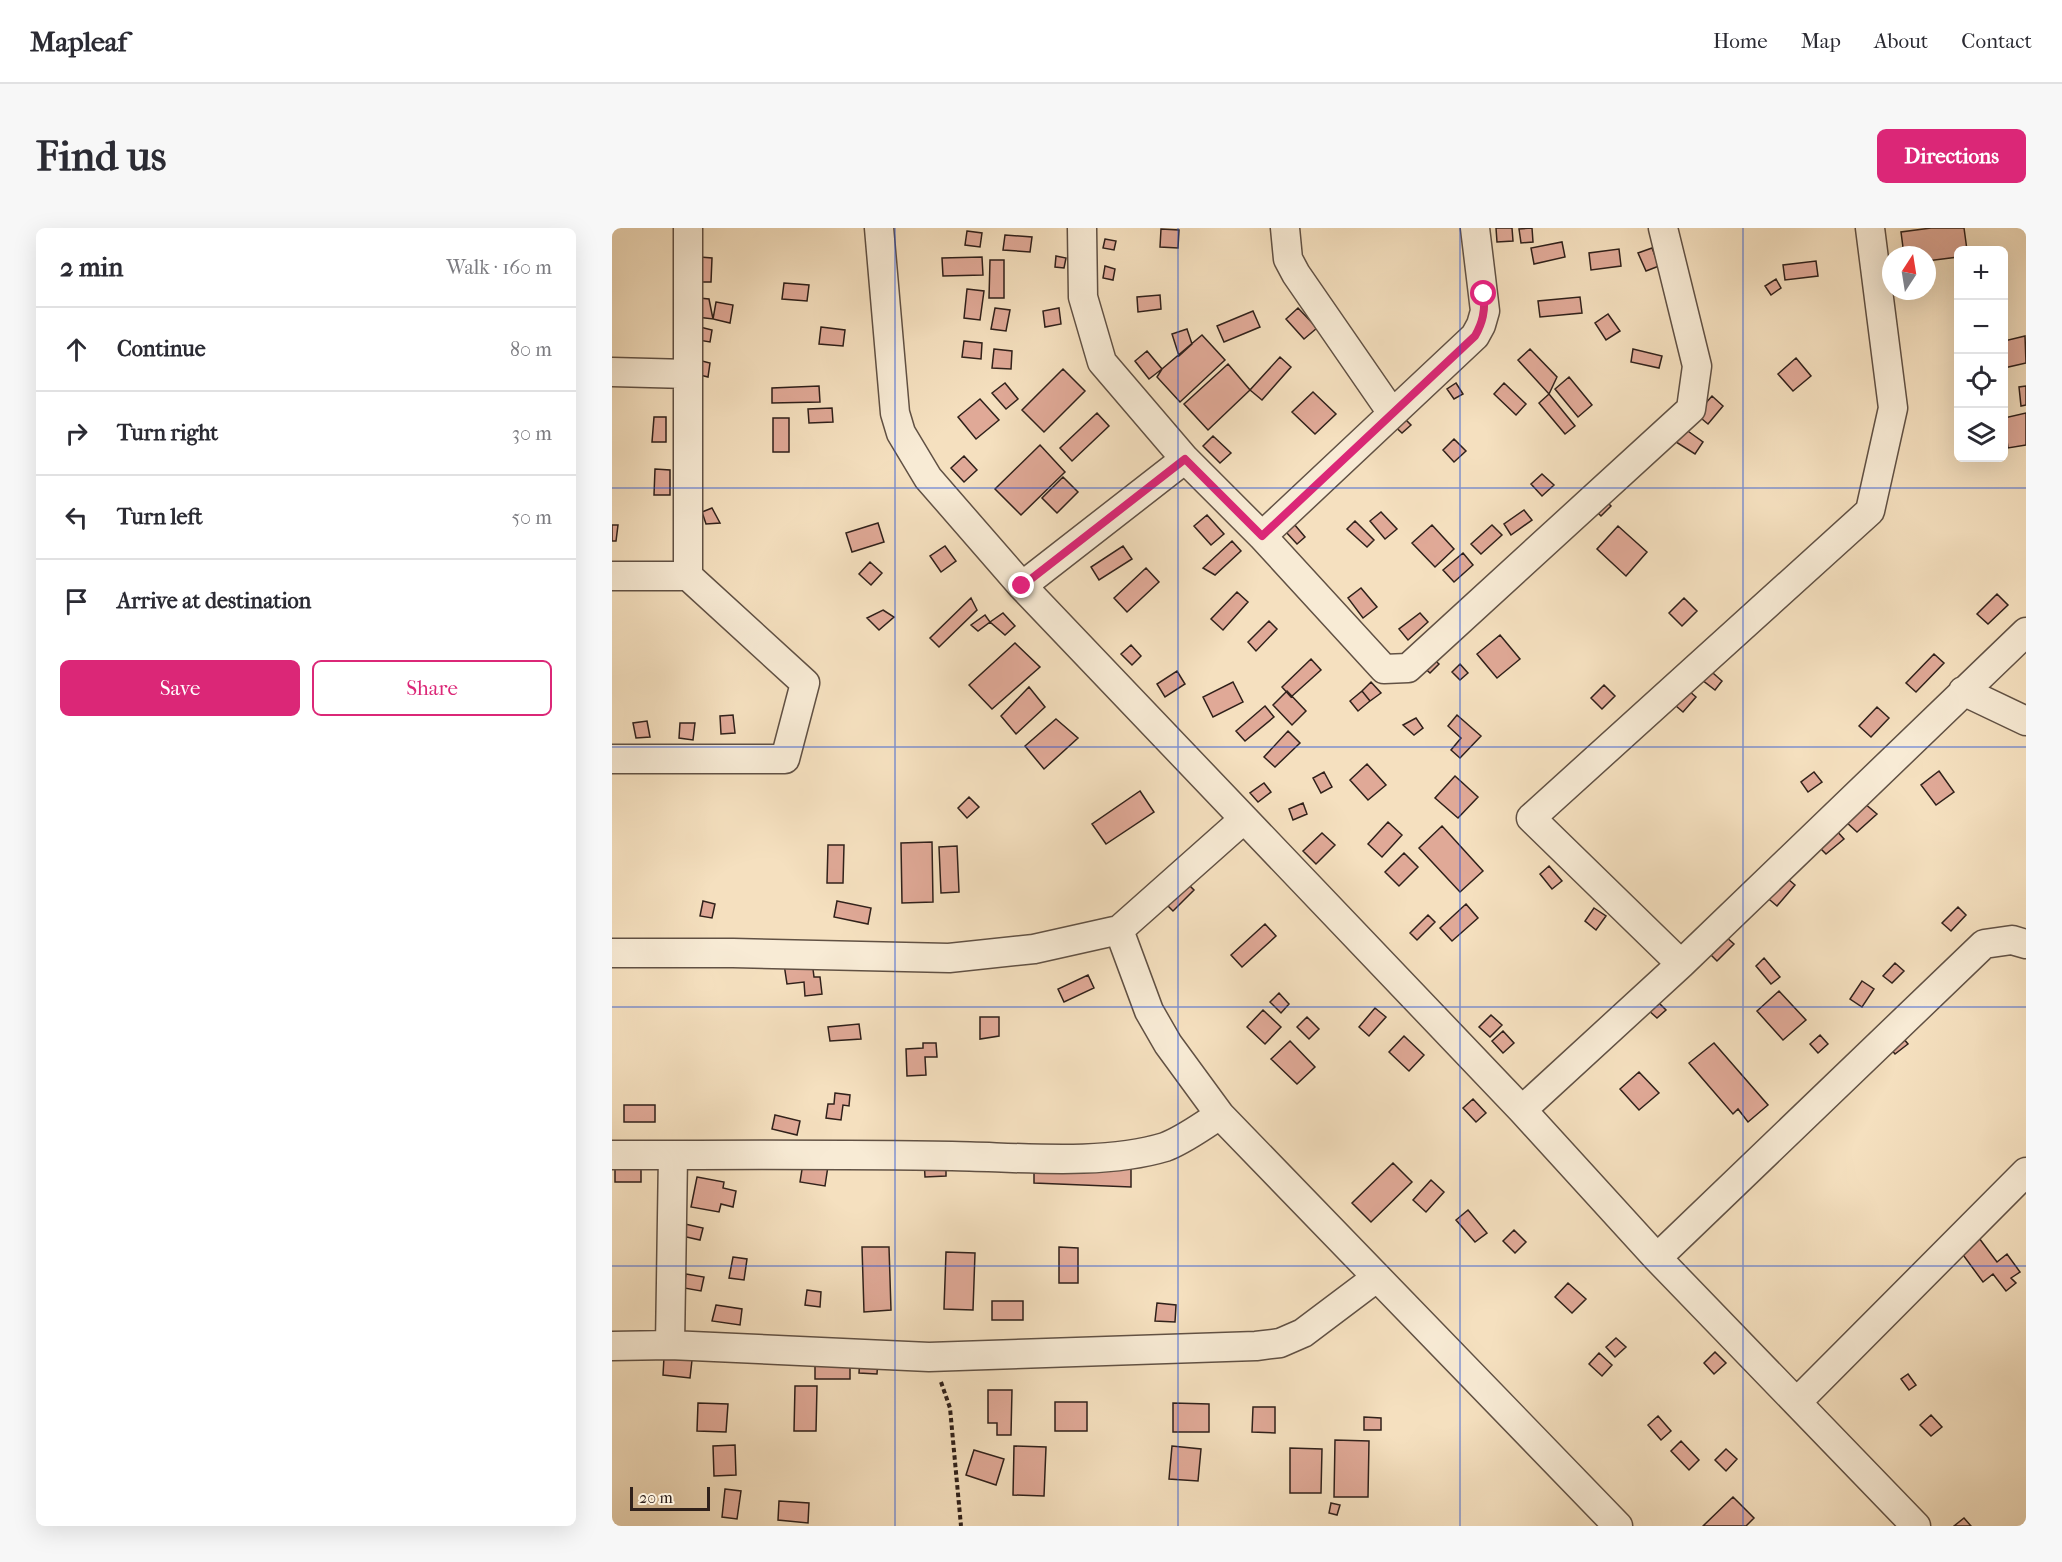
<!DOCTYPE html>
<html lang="en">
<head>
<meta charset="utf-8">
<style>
	:root { --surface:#fff; --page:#f7f7f7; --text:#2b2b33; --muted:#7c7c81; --line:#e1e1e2; --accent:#db2777 }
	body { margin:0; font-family:"IM FELL French Canon",serif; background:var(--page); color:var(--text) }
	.controls { position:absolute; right:18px; top:18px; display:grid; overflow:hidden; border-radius:9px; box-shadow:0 6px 24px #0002 }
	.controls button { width:54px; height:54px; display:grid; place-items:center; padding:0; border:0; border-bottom:2px solid var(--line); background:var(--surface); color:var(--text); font:30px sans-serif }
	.compass { position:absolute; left:1270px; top:18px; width:54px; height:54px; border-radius:50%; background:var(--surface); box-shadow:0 6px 24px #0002; rotate:12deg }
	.scale { position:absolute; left:18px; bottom:15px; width:80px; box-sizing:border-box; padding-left:6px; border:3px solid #30211b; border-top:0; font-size:16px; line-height:21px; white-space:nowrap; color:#30211b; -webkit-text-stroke:4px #f8ebd5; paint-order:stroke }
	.stop { position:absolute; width:18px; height:18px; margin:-14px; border:4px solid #db2777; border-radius:50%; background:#fff }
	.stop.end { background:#db2777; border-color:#fff; box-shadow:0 2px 6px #0008 }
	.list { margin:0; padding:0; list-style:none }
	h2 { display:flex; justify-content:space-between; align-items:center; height:78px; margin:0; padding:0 24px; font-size:26px }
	h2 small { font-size:20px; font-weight:400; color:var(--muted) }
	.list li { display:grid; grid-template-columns:39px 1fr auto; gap:18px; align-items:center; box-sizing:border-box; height:84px; padding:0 24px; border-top:2px solid var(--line) }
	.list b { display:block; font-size:22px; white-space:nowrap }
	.list em { font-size:20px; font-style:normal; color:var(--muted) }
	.actions { display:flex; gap:12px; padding:18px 24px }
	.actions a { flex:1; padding:14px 0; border:2px solid var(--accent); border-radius:9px; text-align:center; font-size:21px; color:var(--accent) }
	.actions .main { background:var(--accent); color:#fff }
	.icon { flex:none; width:33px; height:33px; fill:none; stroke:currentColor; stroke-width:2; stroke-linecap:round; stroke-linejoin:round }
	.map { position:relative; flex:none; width:1414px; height:1298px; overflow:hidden; border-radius:9px }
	header { display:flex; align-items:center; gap:36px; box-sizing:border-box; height:84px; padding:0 30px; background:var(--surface); border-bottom:2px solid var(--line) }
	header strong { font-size:28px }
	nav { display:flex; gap:33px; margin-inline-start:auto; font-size:21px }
	.intro { display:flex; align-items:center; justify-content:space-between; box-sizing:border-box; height:144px; padding:0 36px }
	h1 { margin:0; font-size:42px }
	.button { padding:15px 27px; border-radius:9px; background:var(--accent); color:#fff; font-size:21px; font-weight:700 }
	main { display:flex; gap:36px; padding:0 36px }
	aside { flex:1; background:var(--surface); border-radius:9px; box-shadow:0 6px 24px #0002 }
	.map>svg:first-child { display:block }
	.building { fill:#e0a997; stroke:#30211b; stroke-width:1.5 }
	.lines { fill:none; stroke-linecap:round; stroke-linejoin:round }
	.street-casing { stroke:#615144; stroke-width:31 }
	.path { stroke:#30211b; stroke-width:4; stroke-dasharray:4.5 3; stroke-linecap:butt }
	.street { stroke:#f8ebd5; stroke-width:28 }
	.route { stroke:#db2777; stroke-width:8 }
	.grid { fill:none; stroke:#1d4ed8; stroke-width:1.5; stroke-opacity:0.55 }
</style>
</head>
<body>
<header>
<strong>Mapleaf</strong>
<nav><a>Home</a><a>Map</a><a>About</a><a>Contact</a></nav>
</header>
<div class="intro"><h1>Find us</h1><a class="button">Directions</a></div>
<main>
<aside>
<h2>2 min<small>Walk · 160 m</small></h2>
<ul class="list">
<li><svg class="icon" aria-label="ahead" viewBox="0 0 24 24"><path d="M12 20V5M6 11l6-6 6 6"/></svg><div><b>Continue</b></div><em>80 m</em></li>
<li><svg class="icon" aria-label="right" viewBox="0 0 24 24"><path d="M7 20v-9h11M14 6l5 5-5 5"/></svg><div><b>Turn right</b></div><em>30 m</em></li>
<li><svg class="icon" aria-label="left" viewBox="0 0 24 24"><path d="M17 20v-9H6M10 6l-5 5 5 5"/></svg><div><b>Turn left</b></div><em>50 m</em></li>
<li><svg class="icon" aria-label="arrive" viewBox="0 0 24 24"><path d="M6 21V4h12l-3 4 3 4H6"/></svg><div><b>Arrive at destination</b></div></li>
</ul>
<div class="actions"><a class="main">Save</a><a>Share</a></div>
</aside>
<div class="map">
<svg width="1414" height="1298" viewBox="0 0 1414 1298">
	<rect width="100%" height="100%" fill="#f5e0bf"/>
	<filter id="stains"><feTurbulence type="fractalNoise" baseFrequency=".00333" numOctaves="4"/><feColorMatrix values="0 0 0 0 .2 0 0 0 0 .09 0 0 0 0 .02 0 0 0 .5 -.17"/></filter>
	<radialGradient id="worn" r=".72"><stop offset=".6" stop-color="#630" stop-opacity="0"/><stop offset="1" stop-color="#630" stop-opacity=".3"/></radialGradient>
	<!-- building -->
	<path class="building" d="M884 0H900L901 13 885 14Z
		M920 0 921 14 909 15 907 1Z
		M1319 0H1352L1355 22H1346V29L1315 33V27H1292L1289 4Z
		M549 1 567 2 566 20 548 19Z
		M355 3 370 5 368 19 353 17Z
		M393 7 420 9 418 24 391 22Z
		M493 11 504 13 502 22 491 20Z
		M950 14 953 29 922 36 919 20Z
		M1040 20 1047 38 1034 43 1026 25Z
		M1007 21 1009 38 979 42 977 25Z
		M444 28 454 30 452 40 443 39Z
		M88 29 100 30 99 54H87Z
		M370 29 371 47 331 48 330 30Z
		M378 32H392V70H377Z
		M1204 33 1206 48 1173 52 1171 37Z
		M493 38 503 41 501 52 491 50Z
		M1164 51 1169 60 1159 67 1153 58Z
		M172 55 197 57 195 73 170 71Z
		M355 61 372 63 368 92 352 90Z
		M548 67 549 81 526 84 525 69Z
		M968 69 970 85 928 89 926 73Z
		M87 70 97 71 101 91 85 89Z
		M104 74 121 77 118 95 101 91Z
		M383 80 398 82 394 103 379 101Z
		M447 80 449 96 433 99 431 83Z
		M686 80 705 100 692 111 674 91Z
		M641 83 648 99 612 114 605 98Z
		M996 86 1008 103 994 112 983 95Z
		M88 99 100 102 98 114 86 112Z
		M209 99 233 102 231 118 207 116Z
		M575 101 580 116 567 128 560 106Z
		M590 107 613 132 568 174 545 149 550 141Z
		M1413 108 1414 135 1392 140V113Z
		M352 113 370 115 369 131 350 129Z
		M382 121 400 123 399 141 380 140Z
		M918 121 945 149 937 166 906 132Z
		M1021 121 1050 128 1047 140 1019 134Z
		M535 123 550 141 537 151 523 133Z
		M668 129 679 139 650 172 638 162Z
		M1184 130 1199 148 1181 163 1166 146Z
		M86 132 98 135 96 149 84 146Z
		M616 136 638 162 596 202 572 176Z
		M451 141 473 163 432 204 410 182Z
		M957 149 980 177 966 189 943 161Z
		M393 155 406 171 394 181 380 165Z
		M844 155 851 166 842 171 835 161Z
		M892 155 914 176 904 187 882 166Z
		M207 158 208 174 160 175V160Z
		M1414 158V177L1409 178 1407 159Z
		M701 164 724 186 703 206 680 184Z
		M937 166 963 198 953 206 927 175Z
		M1100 168 1111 178 1096 196 1084 186Z
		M368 171 387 192 364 211 346 189Z
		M220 180 221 194 197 195 196 181Z
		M485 185 497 198 460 233 448 220Z
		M1414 185V217L1396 220 1392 190Z
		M788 186 799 197 790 205 779 195Z
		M42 189H54V214H40Z
		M161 190H177V224H161Z
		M1073 201 1091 214 1083 226 1064 214Z
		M601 208 619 225 608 235 591 218Z
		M842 211 854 223 842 234 831 222Z
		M428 217 453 244 409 287 383 261Z
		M352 228 365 242 352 254 339 240Z
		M43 241 58 242V267H42Z
		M930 246 942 257 930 268 919 256Z
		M451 249 466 264 445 285 430 270Z
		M989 268 999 278 989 288 979 278Z
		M100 280 108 295 94 296 90 284Z
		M912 282 920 292 899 307 892 296Z
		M769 284 785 301 773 311 758 293Z
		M595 287 612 306 599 317 582 298Z
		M743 293 762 312 755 319 735 301Z
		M266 295 272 314 240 324 234 305Z
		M682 296 693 309 685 316 674 304Z
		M0 297H6L4 313H0Z
		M820 297 842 321 823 339 800 315Z
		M880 297 890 307 869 326 859 316Z
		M1006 298 1035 324 1014 348 985 321Z
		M620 313 629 323 603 347 591 340Z
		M333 318 344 333 329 344 318 328Z
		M511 318 520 331 487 352 479 339Z
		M851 325 861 337 842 354 831 342Z
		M258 334 270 345 259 357 247 346Z
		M534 340 547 354 515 384 502 370Z
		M749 360 765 379 751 390 736 370Z
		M625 364 636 374 611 402 599 391Z
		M1385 366 1396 377 1376 396 1365 386Z
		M359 370 365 382 327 419 318 410Z
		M1072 370 1085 383 1070 398 1057 385Z
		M271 382 282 389 267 402 255 390Z
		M391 385 403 398 393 407 378 394Z
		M808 385 816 394 796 412 787 401Z
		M373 387 378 394 366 403 359 397Z
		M657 393 665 401 644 423 636 414Z
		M888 407 908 431 885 450 865 426Z
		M403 415 428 439 380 481 357 457Z
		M519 417 529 428 520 437 509 426Z
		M1322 426 1332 435 1304 464 1294 455Z
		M817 427 827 436 818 445 808 436Z
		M699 431 709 442 679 469 670 459Z
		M848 436 856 445 848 452 840 444Z
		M1093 438 1110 453 1103 462 1085 448Z
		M565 443 573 456 553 469 545 456Z
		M621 454 631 474 601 489 591 469Z
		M759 454 769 465 758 473 750 463Z
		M992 457 1003 468 990 481 979 470Z
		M1070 457 1084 469 1071 484 1057 472Z
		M417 459 433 479 404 506 389 488Z
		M675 463 694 483 680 497 661 477Z
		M750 463 758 473 746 483 738 473Z
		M653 478 662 489 633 513 624 503Z
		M1265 479 1277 490 1259 509 1247 498Z
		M121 487 123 505 109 506 108 488Z
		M845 487 869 508 848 530 839 522 849 510 836 498Z
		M804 490 811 500 802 507 791 497Z
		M444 491 466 510 432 541 413 518Z
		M35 493 38 509 24 510 21 495Z
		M68 495H83L81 512 67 510Z
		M676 503 688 515 663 539 652 529Z
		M755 536 774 557 756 572 738 552Z
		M1327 543 1342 564 1324 577 1309 557Z
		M712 544 720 559 709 565 701 550Z
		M1202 544 1210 554 1196 564 1189 554Z
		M843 548 866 569 846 590 823 570Z
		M652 555 659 564 646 574 638 565Z
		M528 563 542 584 494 616 480 596Z
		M357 569 367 579 355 590 346 580Z
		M691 575 695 586 681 592 677 581Z
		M1252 575 1265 586 1245 604 1233 593Z
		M776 594 790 607 770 629 756 616Z
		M830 598 871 643 848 664 807 620Z
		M1222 600 1232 611 1214 626 1204 616Z
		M710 605 723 617 704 636 691 623Z
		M320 614 321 674 290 675 289 615Z
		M216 617H232L231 655H215Z
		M345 618 347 664 329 665 327 619Z
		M792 625 806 639 787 658 773 644Z
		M937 638 950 653 940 661 928 646Z
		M1170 646 1183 657 1165 678 1152 667Z
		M571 651 582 662 561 683 551 673Z
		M91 673 103 676 100 690 88 688Z
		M225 673 259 680 256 696 222 689Z
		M854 676 866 690 840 713 828 700Z
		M1346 679 1354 687 1339 703 1330 695Z
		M982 680 994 688 984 702 973 693Z
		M816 687 823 694 805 712 798 705Z
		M653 696 664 708 630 739 619 727Z
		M1112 707 1122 716 1105 733 1096 724Z
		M1152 730 1168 749 1159 756 1144 738Z
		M200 733 202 749H208L210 766 193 768 192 754 175 756 172 736Z
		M1283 735 1292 743 1280 755 1271 748Z
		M476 747 482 760 452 774 446 761Z
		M1250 753 1262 761 1250 779 1238 771Z
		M1167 763 1194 792 1171 812 1145 783Z
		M667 765 677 776 669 785 658 774Z
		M1044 772 1054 782 1045 790 1035 781Z
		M763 780 774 789 757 808 747 799Z
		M651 782 669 799 653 816 635 799Z
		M879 787 890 797 878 809 867 799Z
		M368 789H387V808L368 811Z
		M695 789 707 801 697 811 685 799Z
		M247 796 249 811 218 813 216 799Z
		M891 803 902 815 891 825 880 813Z
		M1286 804 1296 816 1283 826 1274 815Z
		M1208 807 1216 816 1206 825 1198 816Z
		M792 808 812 827 797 843 777 824Z
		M678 813 703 839 685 856 659 831Z
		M311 815H324L325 829H313L314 847 295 848 294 821 311 820Z
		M1102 815 1156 877 1136 894 1126 881 1121 886 1077 835Z
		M1027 844 1047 865 1027 882 1008 861Z
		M223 865 238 867 237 878 231 877 229 892 214 890 216 876H222Z
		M861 871 874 885 864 894 851 880Z
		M12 877H43V894H12Z
		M163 887 188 893 185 907 160 901Z
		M334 930V948L313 949 312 931Z
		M3 934H29V954H3Z
		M191 935 216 938 213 958 188 954Z
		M519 935V959L422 955V938Z
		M781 935 800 954 759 994 740 975Z
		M85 949 112 954 111 960 124 963 121 979 109 976 107 984 79 979Z
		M819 952 832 964 814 984 801 972Z
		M856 982 875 1005 863 1014 844 992Z
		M73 996 91 1000 88 1012 70 1008Z
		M902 1002 914 1014 903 1025 891 1013Z
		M1364 1006 1385 1034 1395 1026 1408 1044 1399 1050 1404 1055 1394 1063 1381 1046 1371 1054 1346 1020Z
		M250 1019H277L279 1082 252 1084Z
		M447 1019 466 1020V1055H447Z
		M334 1024 363 1025 361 1082 332 1081Z
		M121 1029 135 1031 132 1052 117 1050Z
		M74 1046 92 1049 89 1063 72 1060Z
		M956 1055 974 1071 960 1085 943 1069Z
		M195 1062 209 1064 208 1079 193 1077Z
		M380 1073H411V1092H380Z
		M545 1075 564 1077 563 1094 543 1093Z
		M104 1077 130 1081 128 1097 100 1093Z
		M1004 1110 1014 1119 1003 1129 994 1119Z
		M1103 1124 1114 1135 1102 1146 1092 1135Z
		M987 1125 1000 1137 990 1148 977 1136Z
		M52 1129 80 1132 78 1150 51 1147Z
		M203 1130 238 1131V1151H203Z
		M248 1130H266L265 1146 247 1145Z
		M1296 1146 1304 1157 1297 1162 1289 1151Z
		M183 1158H205L204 1203H182Z
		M376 1162H400L399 1207H385V1195H376Z
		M443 1174H475V1203H443Z
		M86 1175 116 1176 114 1204 85 1203Z
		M561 1175 597 1176V1204H561Z
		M641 1179H663V1205L640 1204Z
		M1319 1187 1330 1199 1319 1208 1308 1197Z
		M1046 1188 1059 1203 1049 1212 1036 1197Z
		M752 1189 769 1190V1202H752Z
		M723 1212 757 1213 756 1269H722Z
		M1069 1213 1087 1232 1077 1242 1059 1223Z
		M123 1217 124 1247 102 1248 101 1218Z
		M402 1218 434 1219 432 1268 401 1267Z
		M560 1218 589 1221 586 1253 557 1251Z
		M678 1220 710 1221 709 1265H678Z
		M1114 1221 1125 1231 1114 1243 1103 1232Z
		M362 1222 392 1231 384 1257 354 1247Z
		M113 1261 129 1263 125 1291 110 1289Z
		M1121 1269 1142 1290 1134 1298H1091Z
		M167 1273 197 1275 196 1295 166 1292Z
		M719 1275 728 1277 725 1287 717 1285Z
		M1352 1290 1359 1298H1342Z"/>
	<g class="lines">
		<!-- street casing -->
		<g class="street-casing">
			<path id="street" d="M267 0 283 185 289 205 316 250 410 358 910 882 1045 1030 1304 1298
				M470 0 471 69 490 134 573 231 650 308 772 441 796 440 1079 181 1085 138 1051 0
				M673 0 676 31 684 46 780 185
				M0 144 76 146
				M650 308 863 108 869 97 873 83 863 0
				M0 348H76
				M410 358 573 231
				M1351 463 1414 493
				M0 531H173L193 455 76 348V0
				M507 702 537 783 556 816 608 887 1006 1298
				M0 725H121L337 730 422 721 507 702 632 591
				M1069 736 919 590 1258 283 1281 180 1258 0
				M910 882 1069 736 1414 404
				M0 927C113 927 227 926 340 928 406 929 490 938 553 919 572 912 590 898 608 887
				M1045 1030 1372 716 1400 712 1414 716
				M58 1117 61 927
				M0 1118 58 1117 317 1129 644 1118 668 1115 691 1105 764 1050
				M1185 1174 1414 944"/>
		</g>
		<!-- path -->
		<path class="path" d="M329 1154 338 1180 349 1298"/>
		<!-- street -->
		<use href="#street" class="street"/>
	</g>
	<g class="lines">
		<!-- route -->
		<path class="route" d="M410 358 573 231 650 308 863 108C871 94 873 83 872 66"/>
	</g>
	<!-- grid -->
	<path class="grid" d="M283 0V1298M566 0V1298M848 0V1298M1131 0V1298M0 260H1414M0 519H1414M0 779H1414M0 1038H1414"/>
	<rect width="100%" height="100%" filter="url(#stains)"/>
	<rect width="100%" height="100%" fill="url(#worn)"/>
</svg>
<div class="controls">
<button>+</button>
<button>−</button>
<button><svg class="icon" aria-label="locate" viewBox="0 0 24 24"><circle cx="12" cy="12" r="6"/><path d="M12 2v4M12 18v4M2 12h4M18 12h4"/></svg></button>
<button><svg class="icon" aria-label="layers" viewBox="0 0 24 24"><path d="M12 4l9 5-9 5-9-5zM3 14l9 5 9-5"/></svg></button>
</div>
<svg class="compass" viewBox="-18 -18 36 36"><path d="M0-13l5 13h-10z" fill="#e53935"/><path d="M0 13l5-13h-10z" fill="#7c7c81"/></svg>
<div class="scale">20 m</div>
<div class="stop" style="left:872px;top:66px"></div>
<div class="stop end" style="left:410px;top:358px"></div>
</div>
</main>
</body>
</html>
